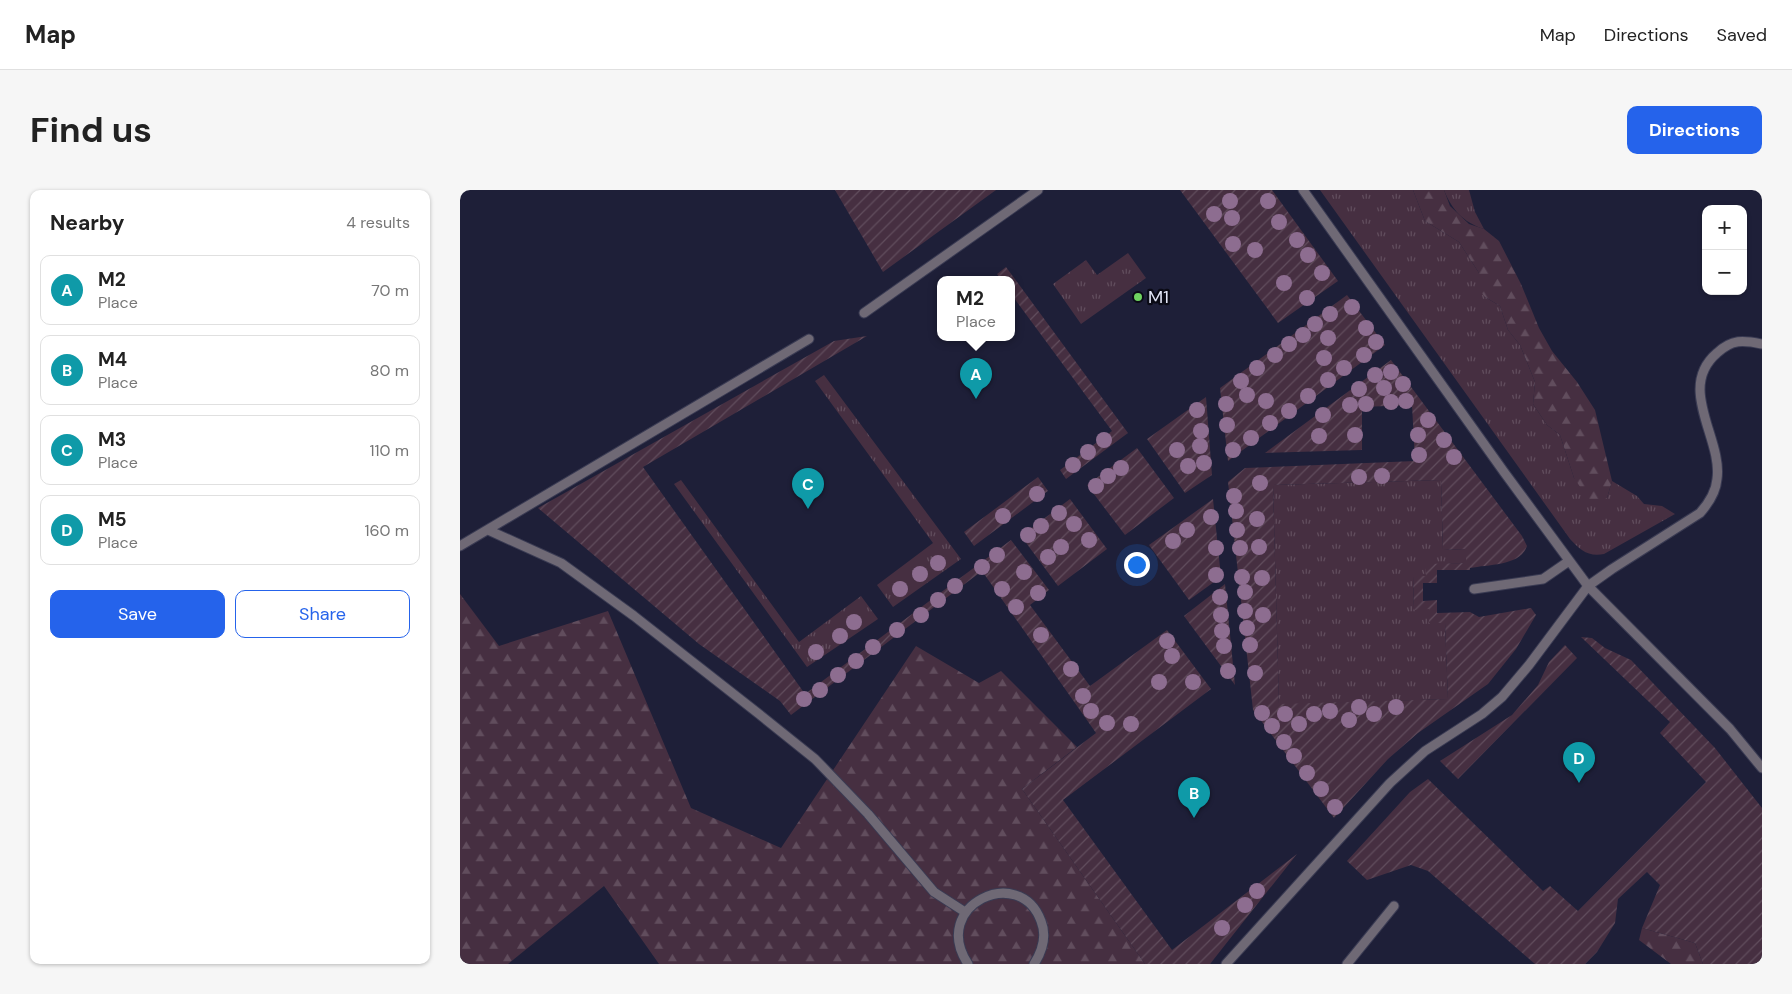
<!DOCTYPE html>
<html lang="en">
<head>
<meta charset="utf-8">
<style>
	:root { --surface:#fff; --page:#f6f6f6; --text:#222; --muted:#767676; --line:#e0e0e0; --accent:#2563eb }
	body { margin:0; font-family:"DM Sans",sans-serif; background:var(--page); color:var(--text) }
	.controls { position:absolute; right:15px; top:15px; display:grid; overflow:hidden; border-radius:10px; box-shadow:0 1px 4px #0004 }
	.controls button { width:45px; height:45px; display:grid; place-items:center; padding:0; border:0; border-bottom:1px solid var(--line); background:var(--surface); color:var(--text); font:25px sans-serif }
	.you { position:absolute; left:676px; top:374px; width:18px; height:18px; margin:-12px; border:4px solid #fff; border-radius:50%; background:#1a73e8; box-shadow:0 0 0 8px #1a73e833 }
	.badge { display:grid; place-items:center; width:32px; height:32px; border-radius:50%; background:var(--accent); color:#fff; font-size:16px; font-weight:700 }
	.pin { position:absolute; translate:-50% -41px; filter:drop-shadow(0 1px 2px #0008) }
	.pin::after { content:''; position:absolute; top:26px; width:18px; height:15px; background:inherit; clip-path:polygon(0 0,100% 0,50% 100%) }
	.popup { position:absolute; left:477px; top:86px; width:78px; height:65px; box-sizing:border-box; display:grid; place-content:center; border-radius:10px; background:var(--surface); filter:drop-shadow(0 1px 4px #0005); font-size:16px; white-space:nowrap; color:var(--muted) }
	.popup b { font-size:19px; color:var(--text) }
	.popup::after { content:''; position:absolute; left:50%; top:100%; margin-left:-10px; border:10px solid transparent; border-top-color:var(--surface) }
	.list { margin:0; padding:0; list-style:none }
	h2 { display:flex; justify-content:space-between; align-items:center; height:65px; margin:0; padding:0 20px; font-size:21px }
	h2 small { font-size:16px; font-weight:400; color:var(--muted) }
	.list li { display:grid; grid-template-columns:32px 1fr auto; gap:15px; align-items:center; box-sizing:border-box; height:70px; margin:0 10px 10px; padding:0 10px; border:1px solid var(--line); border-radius:10px }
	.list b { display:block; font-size:19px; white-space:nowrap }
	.list p { margin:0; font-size:16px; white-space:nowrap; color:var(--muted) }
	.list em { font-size:16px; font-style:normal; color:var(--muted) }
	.actions { display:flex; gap:10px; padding:15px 20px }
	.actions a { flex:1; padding:11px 0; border:1px solid var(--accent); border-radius:10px; text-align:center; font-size:18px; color:var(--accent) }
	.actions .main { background:var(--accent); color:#fff }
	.map { position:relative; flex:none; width:1302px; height:774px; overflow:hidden; border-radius:10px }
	header { display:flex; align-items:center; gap:30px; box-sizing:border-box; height:70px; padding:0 25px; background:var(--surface); border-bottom:1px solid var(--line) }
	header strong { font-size:24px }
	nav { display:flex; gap:28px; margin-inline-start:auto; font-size:18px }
	.intro { display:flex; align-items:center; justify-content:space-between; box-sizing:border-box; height:120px; padding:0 30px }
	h1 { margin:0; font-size:35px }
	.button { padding:12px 22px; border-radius:10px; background:var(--accent); color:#fff; font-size:18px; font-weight:700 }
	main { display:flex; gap:30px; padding:0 30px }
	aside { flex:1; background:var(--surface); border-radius:10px; box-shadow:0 1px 4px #0004 }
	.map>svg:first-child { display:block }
	.grass { fill:url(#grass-tufts) }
	.forest { fill:url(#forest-firs) }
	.garden { fill:url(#garden-furrows); fill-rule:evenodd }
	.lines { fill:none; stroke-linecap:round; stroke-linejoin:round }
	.service-casing { stroke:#3a3b53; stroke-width:11 }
	.service { stroke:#6f6975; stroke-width:9 }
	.tree { fill:#8d6d90 }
	.poi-dot { fill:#6fd360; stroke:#0a0a15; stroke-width:2 }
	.labels { text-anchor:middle; stroke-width:4.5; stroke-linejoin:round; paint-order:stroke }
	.poi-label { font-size:18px; fill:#e3e6f7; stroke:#0a0a15; text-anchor:start }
</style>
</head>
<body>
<header>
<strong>Map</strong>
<nav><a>Map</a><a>Directions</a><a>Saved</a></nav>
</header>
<div class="intro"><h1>Find us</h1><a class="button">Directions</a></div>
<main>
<aside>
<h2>Nearby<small>4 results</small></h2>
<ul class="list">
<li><span class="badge" style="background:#0f9aa8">A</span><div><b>M2</b><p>Place</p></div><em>70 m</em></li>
<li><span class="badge" style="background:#0f9aa8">B</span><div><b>M4</b><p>Place</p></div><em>80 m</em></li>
<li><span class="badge" style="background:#0f9aa8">C</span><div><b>M3</b><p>Place</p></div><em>110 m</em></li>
<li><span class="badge" style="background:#0f9aa8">D</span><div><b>M5</b><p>Place</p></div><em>160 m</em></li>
</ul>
<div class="actions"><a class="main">Save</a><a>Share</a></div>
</aside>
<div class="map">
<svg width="1302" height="774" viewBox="0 0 1302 774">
	<defs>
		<pattern id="grass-tufts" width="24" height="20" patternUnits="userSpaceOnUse" patternTransform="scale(1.25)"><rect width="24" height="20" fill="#462f41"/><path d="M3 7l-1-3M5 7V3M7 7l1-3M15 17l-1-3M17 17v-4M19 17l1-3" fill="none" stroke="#614d5d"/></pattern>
		<pattern id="forest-firs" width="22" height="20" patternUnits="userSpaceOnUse" patternTransform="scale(1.25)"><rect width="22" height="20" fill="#462f41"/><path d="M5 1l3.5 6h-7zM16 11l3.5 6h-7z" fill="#614d5d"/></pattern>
		<pattern id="garden-furrows" width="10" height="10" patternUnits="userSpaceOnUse" patternTransform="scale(1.25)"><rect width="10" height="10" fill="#462f41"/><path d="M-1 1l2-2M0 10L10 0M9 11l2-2" fill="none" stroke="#614d5d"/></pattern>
	</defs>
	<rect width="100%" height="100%" fill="#1e1f38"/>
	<!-- grass -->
	<path class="grass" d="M860 0H953L965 31 999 52 1019 83 1025 107 1040 116 1048 140 1060 155 1075 192 1073 214 1087 235 1100 245 1114 288 1147 308 1152 291 1177 306 1184 314 1202 316 1215 324 1144 364C1128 367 1120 360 1110 349Z
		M984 0H1009L1015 22 1024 39C1003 32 992 20 984 0Z
		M668 63 686 88 621 134 593 94 626 70 637 85Z
		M364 185 501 369 433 417 417 395 473 353 355 191Z
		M221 290 339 452 401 406 418 429 347 477 214 294Z
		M981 290 983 360 1006 359V373L966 375V386H953L954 419H969L985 432 988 509 819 515 813 295Z"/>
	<!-- forest -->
	<path class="forest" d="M953 0H984L990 16 1009 34 1024 39 1039 51 1061 94 1079 138 1092 161 1117 192 1135 220 1152 291 1147 308 1132 314 1114 288 1100 245 1087 235 1073 214 1075 192 1060 155 1048 140 1040 116 1025 107 1016 96 1019 83 999 52 965 31Z
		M0 404 39 456 148 421 231 618 321 658 456 456 519 493 541 481 617 557 562 599 685 774H199L144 696 48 774H0Z
		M1182 738 1235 753 1243 774H1211L1179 750Z"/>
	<!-- garden -->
	<path class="garden" d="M375 0H536L423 82Z
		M720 0H812L878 91 818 133Z
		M546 77 668 243 606 289 600 280 652 241 551 104V90H541L537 84Z
		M887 105 925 155 768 271 760 198Z
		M407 146 183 277 345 504 551 350 589 400 570 415 630 496 707 440 751 499 603 610 712 760 837 664 750 774H685L562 599 636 543 522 381 331 525 320 511 239 454 78 318 374 151Z
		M931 170 1062 346 1067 356C1060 376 1029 374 1010 378V380H977V393H963V411L977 410V423L1010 422 1019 427 1071 418 1076 425 1056 459 1028 494 958 543 928 569 874 628 793 520 768 292 785 278 955 271 952 215 902 217V260L805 263ZM981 290 983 360 1006 359V373L965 374 966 386H953L954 420 969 419V433H985L988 509 819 514 813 295Z
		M746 207 752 285 725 303 687 249Z
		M677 258 714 308 665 345 627 295Z
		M578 287 588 301 514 356 504 342Z
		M610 309 647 359 598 396 561 346Z
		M753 309 761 387 729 410 689 355Z
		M765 394 775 495 724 426Z
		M1121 447 1132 448 1145 458 1171 470 1255 558 1302 618V774H1243L1235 753 1182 738 1200 695 1187 682 1158 709 1155 733 1137 762 1125 774H1075L968 681 951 675 907 690 887 671 950 602 968 589 1083 701 1090 696 1118 721 1246 592 1200 543 1210 532Z
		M1105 455 1117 468 998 589 980 571 1052 525 1078 495 1089 472Z"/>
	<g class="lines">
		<!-- service casing -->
		<g class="service-casing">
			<path id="service" d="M843 0 1044 282 1128 396 1270 539 1302 578
				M404 123 578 0
				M28 340 101 373 174 426 299 524 355 569 408 624 474 702 505 722
				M0 356 349 149
				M1014 399 1083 389 1109 371
				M508 774C469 715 560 673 581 731 587 746 583 760 574 774
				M766 774 930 593 965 561 1022 524 1042 507 1069 475 1128 396 1152 379 1240 323C1248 314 1256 302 1257 289 1263 249 1216 198 1257 163 1272 149 1283 150 1302 154
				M887 774 934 716"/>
		</g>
		<!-- service -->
		<use href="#service" class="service"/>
	</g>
	<!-- trees -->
	<g class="tree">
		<circle cx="770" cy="11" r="8"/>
		<circle cx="808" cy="11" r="8"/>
		<circle cx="754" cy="24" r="8"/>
		<circle cx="772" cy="28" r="8"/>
		<circle cx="819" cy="32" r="8"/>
		<circle cx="837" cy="50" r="8"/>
		<circle cx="773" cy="54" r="8"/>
		<circle cx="795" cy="60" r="8"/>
		<circle cx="848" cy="65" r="8"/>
		<circle cx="862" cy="83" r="8"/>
		<circle cx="824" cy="93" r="8"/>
		<circle cx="847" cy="108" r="8"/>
		<circle cx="892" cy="117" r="8"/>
		<circle cx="870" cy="124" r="8"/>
		<circle cx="855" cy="134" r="8"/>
		<circle cx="906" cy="138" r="8"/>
		<circle cx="843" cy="145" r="8"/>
		<circle cx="868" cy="148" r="8"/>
		<circle cx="916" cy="152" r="8"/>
		<circle cx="829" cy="154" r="8"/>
		<circle cx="815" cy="165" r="8"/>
		<circle cx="904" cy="165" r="8"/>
		<circle cx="864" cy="168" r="8"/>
		<circle cx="797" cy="178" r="8"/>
		<circle cx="884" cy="178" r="8"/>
		<circle cx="931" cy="182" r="8"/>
		<circle cx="915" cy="185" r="8"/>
		<circle cx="868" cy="190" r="8"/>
		<circle cx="781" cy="191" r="8"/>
		<circle cx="943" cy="194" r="8"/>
		<circle cx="924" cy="198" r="8"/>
		<circle cx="899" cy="199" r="8"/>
		<circle cx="787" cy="205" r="8"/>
		<circle cx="848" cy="206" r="8"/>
		<circle cx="806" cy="211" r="8"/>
		<circle cx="946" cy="211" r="8"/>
		<circle cx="931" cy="212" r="8"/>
		<circle cx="766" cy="214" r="8"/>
		<circle cx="906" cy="214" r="8"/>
		<circle cx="890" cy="215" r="8"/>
		<circle cx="737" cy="220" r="8"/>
		<circle cx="829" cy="221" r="8"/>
		<circle cx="863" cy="225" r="8"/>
		<circle cx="968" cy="230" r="8"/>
		<circle cx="810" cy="233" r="8"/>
		<circle cx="767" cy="235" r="8"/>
		<circle cx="741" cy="241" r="8"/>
		<circle cx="895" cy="245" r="8"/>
		<circle cx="958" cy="245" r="8"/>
		<circle cx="859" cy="246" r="8"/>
		<circle cx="791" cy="248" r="8"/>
		<circle cx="644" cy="250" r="8"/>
		<circle cx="984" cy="250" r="8"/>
		<circle cx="740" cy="256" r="8"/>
		<circle cx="717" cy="260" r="8"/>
		<circle cx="773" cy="260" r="8"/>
		<circle cx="628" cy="262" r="8"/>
		<circle cx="959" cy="265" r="8"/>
		<circle cx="994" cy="267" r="8"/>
		<circle cx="744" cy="273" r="8"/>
		<circle cx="613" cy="275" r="8"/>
		<circle cx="728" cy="276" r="8"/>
		<circle cx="661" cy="278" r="8"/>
		<circle cx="648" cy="286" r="8"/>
		<circle cx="922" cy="286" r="8"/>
		<circle cx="899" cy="287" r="8"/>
		<circle cx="800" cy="293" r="8"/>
		<circle cx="636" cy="296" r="8"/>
		<circle cx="577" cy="304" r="8"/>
		<circle cx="774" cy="306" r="8"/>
		<circle cx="776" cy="321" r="8"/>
		<circle cx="599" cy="323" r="8"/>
		<circle cx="543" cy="326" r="8"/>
		<circle cx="751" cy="327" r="8"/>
		<circle cx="797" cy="329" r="8"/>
		<circle cx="614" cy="334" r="8"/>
		<circle cx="581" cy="336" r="8"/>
		<circle cx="727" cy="340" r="8"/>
		<circle cx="777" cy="340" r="8"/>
		<circle cx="568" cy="345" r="8"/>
		<circle cx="629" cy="350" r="8"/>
		<circle cx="713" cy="351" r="8"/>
		<circle cx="601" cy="357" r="8"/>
		<circle cx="799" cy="357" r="8"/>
		<circle cx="756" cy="358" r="8"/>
		<circle cx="780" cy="358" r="8"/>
		<circle cx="537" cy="365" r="8"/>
		<circle cx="588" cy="367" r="8"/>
		<circle cx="478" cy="373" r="8"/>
		<circle cx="522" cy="377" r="8"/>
		<circle cx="564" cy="382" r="8"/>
		<circle cx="460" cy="384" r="8"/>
		<circle cx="756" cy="385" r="8"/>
		<circle cx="782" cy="387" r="8"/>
		<circle cx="802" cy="388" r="8"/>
		<circle cx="495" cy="396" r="8"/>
		<circle cx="440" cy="399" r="8"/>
		<circle cx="542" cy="399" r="8"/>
		<circle cx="785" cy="402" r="8"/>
		<circle cx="578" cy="403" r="8"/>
		<circle cx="760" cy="407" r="8"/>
		<circle cx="478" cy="410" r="8"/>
		<circle cx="556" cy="417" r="8"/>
		<circle cx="785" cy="421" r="8"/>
		<circle cx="461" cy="425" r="8"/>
		<circle cx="761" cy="425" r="8"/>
		<circle cx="803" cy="425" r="8"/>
		<circle cx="394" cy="432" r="8"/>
		<circle cx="787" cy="438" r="8"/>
		<circle cx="437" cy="440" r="8"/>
		<circle cx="762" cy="441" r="8"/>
		<circle cx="581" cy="445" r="8"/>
		<circle cx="380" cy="446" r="8"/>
		<circle cx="707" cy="451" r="8"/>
		<circle cx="790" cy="455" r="8"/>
		<circle cx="764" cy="456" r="8"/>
		<circle cx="413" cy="457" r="8"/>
		<circle cx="356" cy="462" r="8"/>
		<circle cx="712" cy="466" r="8"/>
		<circle cx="396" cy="471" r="8"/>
		<circle cx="611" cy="479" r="8"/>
		<circle cx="768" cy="481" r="8"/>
		<circle cx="795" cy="483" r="8"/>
		<circle cx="378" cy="485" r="8"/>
		<circle cx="699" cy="492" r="8"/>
		<circle cx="733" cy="492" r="8"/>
		<circle cx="360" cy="500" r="8"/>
		<circle cx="623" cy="506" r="8"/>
		<circle cx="344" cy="509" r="8"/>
		<circle cx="899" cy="517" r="8"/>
		<circle cx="936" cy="517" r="8"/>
		<circle cx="631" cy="521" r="8"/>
		<circle cx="870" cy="521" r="8"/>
		<circle cx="802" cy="523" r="8"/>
		<circle cx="825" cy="524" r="8"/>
		<circle cx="854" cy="524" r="8"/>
		<circle cx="914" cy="524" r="8"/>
		<circle cx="889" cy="530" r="8"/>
		<circle cx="647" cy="533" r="8"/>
		<circle cx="671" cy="534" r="8"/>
		<circle cx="839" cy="534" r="8"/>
		<circle cx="812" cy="536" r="8"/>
		<circle cx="824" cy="552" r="8"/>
		<circle cx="834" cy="566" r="8"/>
		<circle cx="847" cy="583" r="8"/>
		<circle cx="861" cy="599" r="8"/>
		<circle cx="875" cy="617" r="8"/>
		<circle cx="797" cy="701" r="8"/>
		<circle cx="785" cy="715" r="8"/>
		<circle cx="762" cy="738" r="8"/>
	</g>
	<!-- markers -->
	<circle class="poi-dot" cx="678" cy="107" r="5"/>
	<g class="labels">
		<!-- poi labels -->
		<g class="poi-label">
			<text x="688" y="113">M1</text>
		</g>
	</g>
</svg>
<div class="controls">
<button>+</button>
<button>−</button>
</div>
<div class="you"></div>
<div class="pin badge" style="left:516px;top:209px;background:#0f9aa8">A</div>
<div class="popup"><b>M2</b>Place</div>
<div class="pin badge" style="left:734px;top:628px;background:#0f9aa8">B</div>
<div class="pin badge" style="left:348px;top:319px;background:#0f9aa8">C</div>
<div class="pin badge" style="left:1119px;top:593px;background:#0f9aa8">D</div>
</div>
</main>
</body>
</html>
